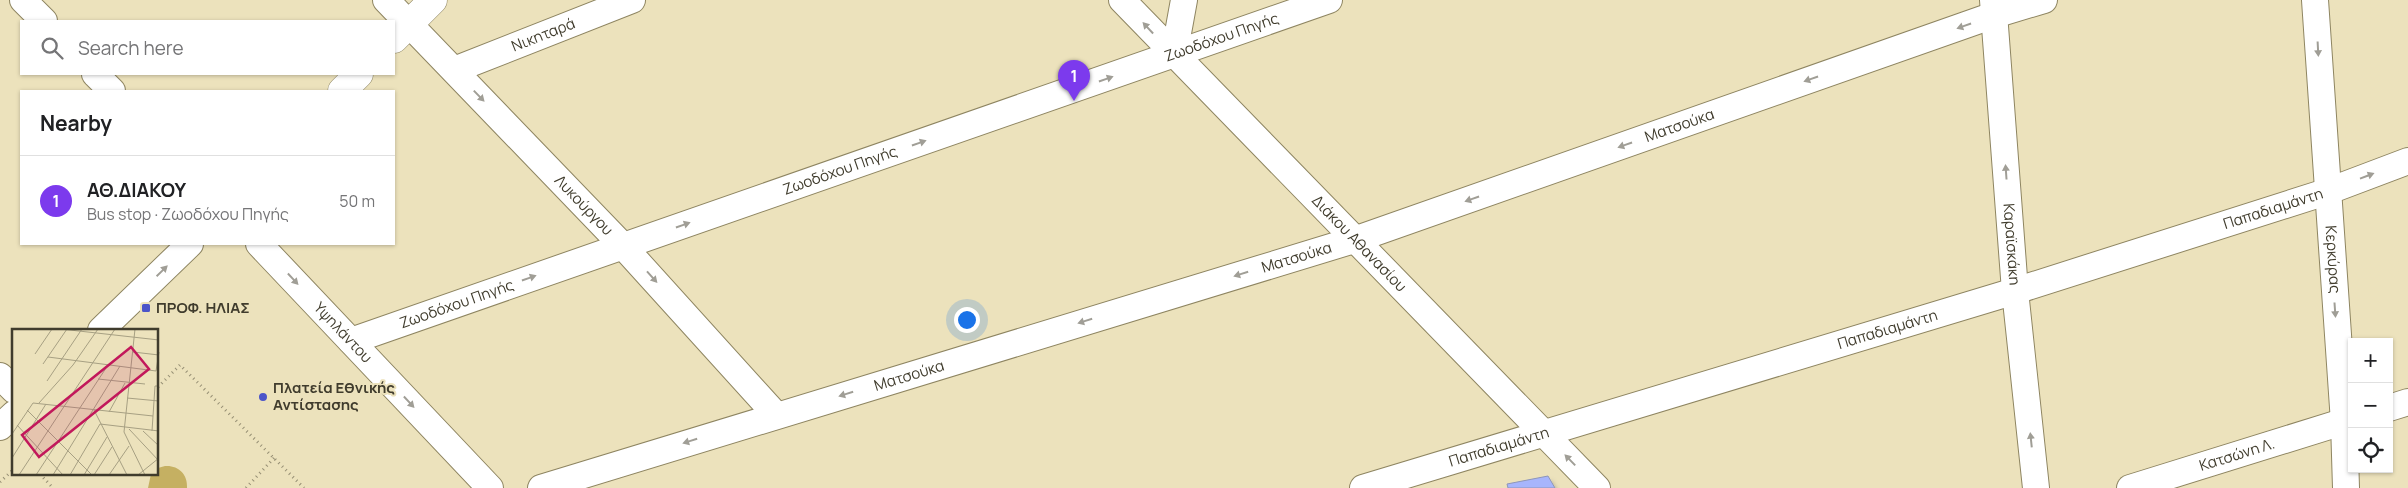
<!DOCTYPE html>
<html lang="en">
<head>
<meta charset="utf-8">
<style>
	:root { --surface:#fff; --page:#f2f2f2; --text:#202124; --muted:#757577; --line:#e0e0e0; --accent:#7c3aed }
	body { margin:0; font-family:Manrope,sans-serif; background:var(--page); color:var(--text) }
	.controls { position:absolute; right:15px; bottom:15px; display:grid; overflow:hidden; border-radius:0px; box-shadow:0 1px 4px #0004 }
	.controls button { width:45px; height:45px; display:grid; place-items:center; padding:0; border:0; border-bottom:1px solid var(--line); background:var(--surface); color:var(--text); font:25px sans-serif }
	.you { position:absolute; left:966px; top:319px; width:18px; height:18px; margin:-12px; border:4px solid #fff; border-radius:50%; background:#1a73e8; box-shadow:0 0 0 8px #1a73e833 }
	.badge { display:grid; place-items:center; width:32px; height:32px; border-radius:50%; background:var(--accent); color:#fff; font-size:16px; font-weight:700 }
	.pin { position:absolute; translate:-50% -41px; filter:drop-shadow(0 1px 2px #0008) }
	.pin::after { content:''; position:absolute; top:26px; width:18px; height:15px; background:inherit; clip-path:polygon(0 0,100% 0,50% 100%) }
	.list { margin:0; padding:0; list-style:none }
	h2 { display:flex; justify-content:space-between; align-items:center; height:65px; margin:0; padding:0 20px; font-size:21px }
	h2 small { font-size:16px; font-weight:400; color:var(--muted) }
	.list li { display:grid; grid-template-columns:32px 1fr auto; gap:15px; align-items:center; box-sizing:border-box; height:90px; padding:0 20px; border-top:1px solid var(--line) }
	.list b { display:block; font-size:19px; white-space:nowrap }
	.list p { margin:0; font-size:16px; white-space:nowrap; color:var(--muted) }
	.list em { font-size:16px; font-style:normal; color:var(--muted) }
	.icon { flex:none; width:28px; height:28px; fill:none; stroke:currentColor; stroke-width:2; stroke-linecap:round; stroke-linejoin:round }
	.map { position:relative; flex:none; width:2408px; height:488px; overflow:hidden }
	.search { position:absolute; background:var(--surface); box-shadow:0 1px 4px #0004; left:20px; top:20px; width:375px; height:55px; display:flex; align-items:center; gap:12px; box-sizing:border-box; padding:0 18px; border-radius:0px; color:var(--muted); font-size:19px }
	.panel { position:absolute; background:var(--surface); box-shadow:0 1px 4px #0004; left:20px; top:90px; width:375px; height:155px; border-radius:0px }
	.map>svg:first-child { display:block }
	.water { fill:#c5b062 }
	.building { fill:#a7b5fc; stroke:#8e96b8; filter:url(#shadow) }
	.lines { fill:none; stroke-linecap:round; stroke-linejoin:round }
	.minor-casing { stroke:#8e8561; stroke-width:28 }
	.tertiary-casing { stroke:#8e8561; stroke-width:29 }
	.path { stroke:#968f74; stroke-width:3; stroke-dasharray:1 4; stroke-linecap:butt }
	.minor { stroke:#fff; stroke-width:26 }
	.tertiary { stroke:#fff; stroke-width:28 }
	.oneway { fill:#a09e96 }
	.poi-dot { fill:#4b54c9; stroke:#ece2bc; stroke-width:2 }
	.labels { text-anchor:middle; stroke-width:4; stroke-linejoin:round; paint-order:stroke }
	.street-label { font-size:15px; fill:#403c2d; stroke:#ece2bc }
	.poi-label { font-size:15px; font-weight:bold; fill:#403c2d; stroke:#ece2bc; text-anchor:start }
	.inset-road { fill:none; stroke:#a7a083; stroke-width:1 }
	.view { fill:#c2185b; fill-opacity:0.15; stroke:#c2185b; stroke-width:2.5 }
	.inset-edge { fill:none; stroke:#403c2d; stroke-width:2.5 }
</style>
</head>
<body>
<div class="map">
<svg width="2408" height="488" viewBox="0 0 2408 488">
	<defs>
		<filter id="shadow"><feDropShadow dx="3" dy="5.5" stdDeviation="2.5" flood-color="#0004"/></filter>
	</defs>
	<rect width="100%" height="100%" fill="#ece2bc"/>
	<!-- water -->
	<path class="water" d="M165 466C178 465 188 474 187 488H148L151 474H158V468Z"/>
	<!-- building -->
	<path class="building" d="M1548 476 1555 488H1508L1507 484Z"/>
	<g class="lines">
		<!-- minor casing -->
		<g class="minor-casing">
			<g id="minor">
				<path d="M23 0 44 21"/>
				<path id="s1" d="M386 0 623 246 776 415"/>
				<path id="s2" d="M1122 0 1597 488"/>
				<path id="s3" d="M1993 0 2015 291 2036 488"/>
				<path id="s4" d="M2315 0 2344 422 2346 488"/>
				<path d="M1174 55 1184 0"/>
				<path id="s5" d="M454 70 632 0"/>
				<path d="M95 74 112 91"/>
				<path id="s6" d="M259 244 490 488"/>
				<path d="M101 330 190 244"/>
				<path id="s7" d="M351 341 1329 0"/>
				<path d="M0 376 14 390"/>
				<path d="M2389 408 2408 402"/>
				<path d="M0 427 14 414"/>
				<path id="s8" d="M541 488 1354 240 1994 15 2044 0"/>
				<path id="s9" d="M1363 488 2015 291 2326 192 2408 161"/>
				<path id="s10" d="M2130 488 2352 419"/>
			</g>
		</g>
		<!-- tertiary casing -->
		<g class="tertiary-casing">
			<path id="tertiary" d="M394 39 433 0
				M342 91 359 74"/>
		</g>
		<!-- path -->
		<path class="path" d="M158 387 180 365 304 488
			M40 474 53 488
			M0 482 14 469
			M246 488 274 458"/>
		<!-- minor -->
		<use href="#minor" class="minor"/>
		<!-- tertiary -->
		<use href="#tertiary" class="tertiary"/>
	</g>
	<!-- one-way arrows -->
	<defs><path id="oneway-solid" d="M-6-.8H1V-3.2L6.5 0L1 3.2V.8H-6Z" transform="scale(1.25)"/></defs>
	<g class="oneway">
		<use href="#oneway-solid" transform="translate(1964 26) rotate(161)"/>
		<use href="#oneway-solid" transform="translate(1148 28) rotate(-133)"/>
		<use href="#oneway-solid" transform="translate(2318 49) rotate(87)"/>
		<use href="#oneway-solid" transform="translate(1106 79) rotate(-19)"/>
		<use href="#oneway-solid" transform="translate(1811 79) rotate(161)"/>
		<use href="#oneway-solid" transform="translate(479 96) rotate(46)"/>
		<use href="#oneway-solid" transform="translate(919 143) rotate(-19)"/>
		<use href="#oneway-solid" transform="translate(1625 145) rotate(161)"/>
		<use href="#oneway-solid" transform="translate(2006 172) rotate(-94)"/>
		<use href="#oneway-solid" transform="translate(2367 176) rotate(-21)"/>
		<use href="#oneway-solid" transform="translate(1472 199) rotate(161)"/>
		<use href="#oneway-solid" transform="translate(683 225) rotate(-19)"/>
		<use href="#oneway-solid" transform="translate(162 271) rotate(-44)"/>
		<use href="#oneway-solid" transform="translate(1241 274) rotate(163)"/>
		<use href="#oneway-solid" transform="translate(652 277) rotate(48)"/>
		<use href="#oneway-solid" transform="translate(529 278) rotate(-19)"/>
		<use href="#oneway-solid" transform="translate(293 279) rotate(47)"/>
		<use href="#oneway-solid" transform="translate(2335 310) rotate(86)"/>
		<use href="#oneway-solid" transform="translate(1085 321) rotate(163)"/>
		<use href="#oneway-solid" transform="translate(846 394) rotate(163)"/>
		<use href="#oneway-solid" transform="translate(409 402) rotate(47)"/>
		<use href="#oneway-solid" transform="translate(2031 440) rotate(-96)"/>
		<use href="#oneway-solid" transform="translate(690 441) rotate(163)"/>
		<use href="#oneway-solid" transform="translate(1570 460) rotate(-134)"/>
	</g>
	<!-- markers -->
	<g class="poi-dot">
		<rect x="141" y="303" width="10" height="10" rx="2.5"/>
		<circle cx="263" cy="397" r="5"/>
	</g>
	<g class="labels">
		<!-- street labels -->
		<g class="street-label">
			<text dy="5" stroke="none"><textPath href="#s5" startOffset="96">Νικηταρά</textPath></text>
			<text dy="5" stroke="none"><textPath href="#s7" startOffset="922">Ζωοδόχου Πηγής</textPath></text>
			<text dy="5" stroke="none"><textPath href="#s8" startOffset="1195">Ματσούκα</textPath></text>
			<text dy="5" stroke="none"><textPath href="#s7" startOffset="518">Ζωοδόχου Πηγής</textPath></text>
			<text dy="5" stroke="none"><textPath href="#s1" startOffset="285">Λυκούργου</textPath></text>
			<text dy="5" stroke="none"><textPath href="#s9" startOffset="952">Παπαδιαμάντη</textPath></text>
			<text dy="5" stroke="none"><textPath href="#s2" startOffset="340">Διάκου Αθανασίου</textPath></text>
			<text dy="5" stroke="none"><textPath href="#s3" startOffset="245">Καραϊσκάκη</textPath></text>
			<text dy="5" stroke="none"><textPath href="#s8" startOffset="790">Ματσούκα</textPath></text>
			<text dy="5" stroke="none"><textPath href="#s4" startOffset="260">Κερκύρας</textPath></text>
			<text dy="5" stroke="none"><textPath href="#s7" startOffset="112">Ζωοδόχου Πηγής</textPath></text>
			<text dy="5" stroke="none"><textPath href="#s9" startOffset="548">Παπαδιαμάντη</textPath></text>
			<text dy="5" stroke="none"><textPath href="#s6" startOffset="122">Υψηλάντου</textPath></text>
			<text dy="5" stroke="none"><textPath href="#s8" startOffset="385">Ματσούκα</textPath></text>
			<text dy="5" stroke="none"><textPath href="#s9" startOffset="142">Παπαδιαμάντη</textPath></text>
			<text dy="5" stroke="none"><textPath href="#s10" startOffset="112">Κατσώνη Λ.</textPath></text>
		</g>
		<!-- poi labels -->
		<g class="poi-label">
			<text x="156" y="313">ΠΡΟΦ. ΗΛΙΑΣ</text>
			<text x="273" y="393">Πλατεία Εθνικής<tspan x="273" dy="17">Αντίστασης</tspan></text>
		</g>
	</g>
	<!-- overview -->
	<g transform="translate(12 329)">
		<rect width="146" height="146" fill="#ece2bc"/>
		<path class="inset-road" d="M49 0 147 11M123 0 112 103 133 146M121 23 147 26M23 25 40 0M36 28 144 42 147 23M31 35 55 0M86 50 133 55M35 52 70 0M115 69 147 72M27 74 61 36 86 0M15 81 80 146M82 81 115 146M97 83 113 54M88 95 147 102M5 96 51 146M117 100 147 132M131 102 147 117M140 102 143 57H147M0 105 21 74 141 87M0 129 34 75M7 146 103 0M24 146 96 36M41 146 108 37M58 146 88 95M72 146 95 108M82 146 100 118M97 146 117 117M126 146 147 129"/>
		<path class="view" d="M119 18 137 40 27 128 10 106Z"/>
		<rect width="146" height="146" class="inset-edge"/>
	</g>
</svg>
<div class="controls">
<button>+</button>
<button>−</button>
<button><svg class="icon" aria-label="locate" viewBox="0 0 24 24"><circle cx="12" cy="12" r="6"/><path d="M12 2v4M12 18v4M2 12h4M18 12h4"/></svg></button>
</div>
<div class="you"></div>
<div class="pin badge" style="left:1074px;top:101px">1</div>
<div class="search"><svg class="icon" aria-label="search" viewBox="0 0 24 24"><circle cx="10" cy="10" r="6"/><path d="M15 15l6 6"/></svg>Search here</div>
<section class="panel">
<h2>Nearby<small></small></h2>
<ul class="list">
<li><span class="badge">1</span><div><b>ΑΘ.ΔΙΑΚΟΥ</b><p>Bus stop · Ζωοδόχου Πηγής</p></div><em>50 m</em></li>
</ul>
</section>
</div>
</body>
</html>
